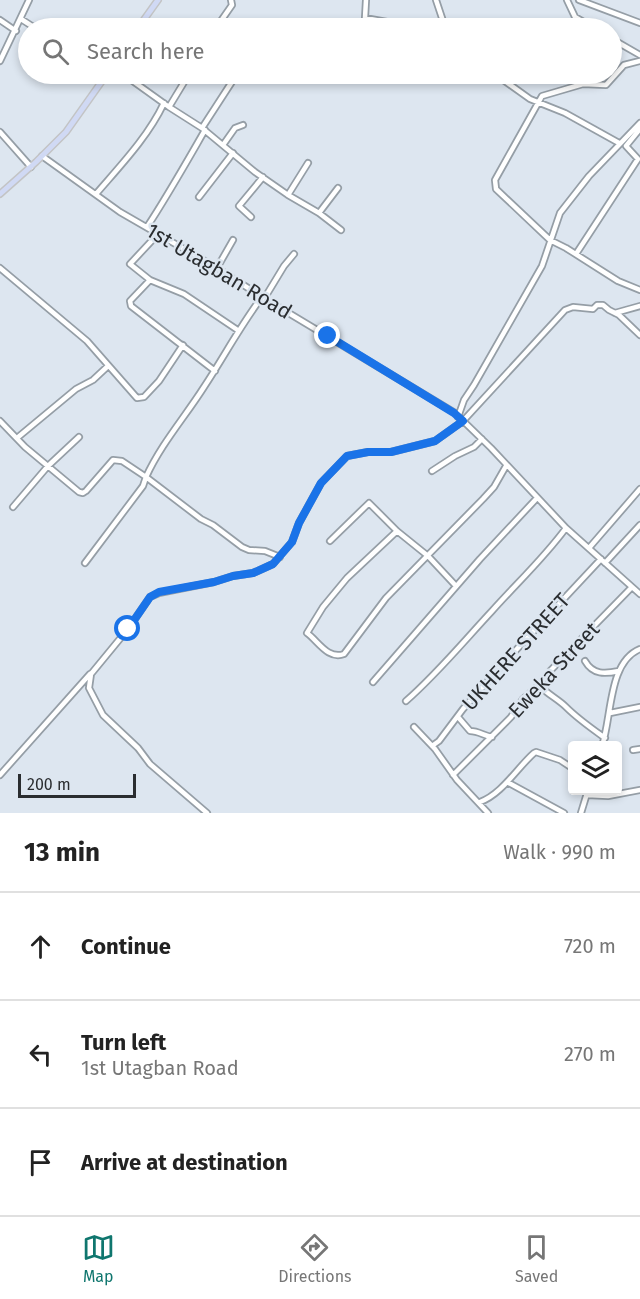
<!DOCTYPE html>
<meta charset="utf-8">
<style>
body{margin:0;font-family:"Fira Sans",sans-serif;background:#f6f6f6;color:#222}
.controls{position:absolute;right:18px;bottom:18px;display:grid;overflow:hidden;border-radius:6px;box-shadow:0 3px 9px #0003}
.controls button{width:54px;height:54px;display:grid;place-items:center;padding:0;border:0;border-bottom:2px solid #e0e0e0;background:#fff;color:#222;font:30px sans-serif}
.scale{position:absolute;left:18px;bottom:15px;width:118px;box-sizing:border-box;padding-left:6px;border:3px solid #2a2d30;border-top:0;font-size:16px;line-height:21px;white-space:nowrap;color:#2a2d30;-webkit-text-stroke:4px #dde6f0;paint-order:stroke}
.stop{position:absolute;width:18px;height:18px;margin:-14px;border:4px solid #1a73e8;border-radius:50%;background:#fff}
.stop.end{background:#1a73e8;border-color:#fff;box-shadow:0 2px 6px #0008}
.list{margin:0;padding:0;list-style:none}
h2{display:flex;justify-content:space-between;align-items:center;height:78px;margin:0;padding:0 24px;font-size:26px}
h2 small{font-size:20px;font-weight:400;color:#767676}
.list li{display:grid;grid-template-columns:39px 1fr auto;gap:18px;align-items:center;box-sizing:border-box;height:108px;padding:0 24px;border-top:2px solid #e0e0e0}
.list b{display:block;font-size:22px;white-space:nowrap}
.list p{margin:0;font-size:20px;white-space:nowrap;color:#767676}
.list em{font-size:20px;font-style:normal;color:#767676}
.icon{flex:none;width:33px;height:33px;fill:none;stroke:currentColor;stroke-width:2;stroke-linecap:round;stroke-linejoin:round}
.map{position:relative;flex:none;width:640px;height:813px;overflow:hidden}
.search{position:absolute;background:#fff;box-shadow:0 3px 9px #0003;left:18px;right:18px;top:18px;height:66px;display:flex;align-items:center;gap:15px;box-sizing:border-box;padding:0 21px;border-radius:33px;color:#767676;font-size:22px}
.sheet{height:402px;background:#fff}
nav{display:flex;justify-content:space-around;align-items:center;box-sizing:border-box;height:84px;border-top:2px solid #e0e0e0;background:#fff;font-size:16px;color:#767676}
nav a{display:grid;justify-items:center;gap:3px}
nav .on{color:#0f766e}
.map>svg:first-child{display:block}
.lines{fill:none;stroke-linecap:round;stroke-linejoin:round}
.minor-casing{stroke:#959ea6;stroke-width:8}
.major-casing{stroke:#c3c4c5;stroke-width:8}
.minor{stroke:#fff;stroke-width:4.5}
.major{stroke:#d0d9f4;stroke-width:5}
.route{stroke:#1a73e8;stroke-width:8}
.labels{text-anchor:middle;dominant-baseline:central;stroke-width:5;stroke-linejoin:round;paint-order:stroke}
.street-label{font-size:21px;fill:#2a2d30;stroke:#dde6f0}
</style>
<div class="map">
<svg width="640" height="813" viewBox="0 0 640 813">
<rect width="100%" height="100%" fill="#dde6f0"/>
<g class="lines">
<defs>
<path id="minor" d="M366,0l-1,18 55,10
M436,0l7,21 6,7
M567,0l8,17 19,11
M579,0l61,23
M21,19l14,9
M0,20l16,11
M216,28l16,-23 -1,-5
M612,39l28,16
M0,61l29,-61
M640,61l-16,4 -18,20 -23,-1 -41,12 -47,84 1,9 54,51 16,8 52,33 22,9
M123,74l46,33 33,21 53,44 33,23 31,18 22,17
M265,74l11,4
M495,74l35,25 35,14 54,30
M169,107l20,-33
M202,128l35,-54
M0,132l31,35
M223,145l12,-17 8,-3
M42,156l78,56 97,56 45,29 193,116 36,35 75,80 74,66
M96,194c24,-28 52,-57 68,-91
M288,195l20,-32
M199,197l34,-44
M319,213l19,-25
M251,217l-12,-11 24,-29
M147,227c21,-32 39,-64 58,-97
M158,234l-28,30 20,16 34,14 55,37
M576,254l62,-95 -12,-13 14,-17
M0,268l87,73 50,57 7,-1 15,-16 24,-36
M217,268l16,-28
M150,280l-20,21 1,5 84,65
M262,297c-22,29 -38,60 -58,90 -19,30 -43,57 -58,90l55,42 12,6 29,22 7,3 16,1 15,6
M264,299l20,-33 10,-12
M615,313l25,-7
M458,417l6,-17 10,-15 68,-119 18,-53 29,-37 51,-53
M0,421l25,26 54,45 4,1 3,-2 27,-31 9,1 24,16 -3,9 -58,77
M17,438l59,-49 17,-9 15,-14
M432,471l23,-15 19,-9 8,-8
M13,507l35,-41 31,-29
M397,531l-50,47 -24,29 -16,26c11,8 21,27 37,21l42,-56 97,-99 11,-12 12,-21
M330,541l39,-38 28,28 31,25 28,30
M589,548l51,-59
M605,563l35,-38
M585,661c8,14 20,13 34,10
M373,682l107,-123 57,-61
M539,685c8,9 19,14 27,22 12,12 25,21 39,31
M406,701c31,-27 58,-60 86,-90 25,-28 52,-53 74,-83
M610,713l30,-6
M458,717l12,14c9,0 14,5 22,6
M414,727l21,22 22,31 31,33
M432,746l7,-5 24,-32 40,-45 98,-105
M602,746c10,-29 6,-84 38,-97
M633,750l7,-1
M0,775l90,-101
M453,775l58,-58 12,-18 16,-14 12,-15 81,-83
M507,782l57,31
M587,795l21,1 32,-6
M480,802c22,-8 37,-34 54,-49l2,-1 24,8 12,8
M207,813l-57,-49 -12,-16 -35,-33 -14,-27 2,-14 37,-45 22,-32 9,-4 55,-11 19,-6 20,-3 20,-9 19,-22 7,-19 22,-40 26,-27 21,-4h23l44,-11 28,-20 102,-111 8,-3 20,2 4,-4h6l6,5 10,5 21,20
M581,813l7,-23"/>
<path id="major" d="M138,28l20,-28
M0,194l36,-32 30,-30 41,-58"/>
</defs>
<use href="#minor" class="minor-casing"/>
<use href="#major" class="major-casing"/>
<use href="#minor" class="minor"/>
<use href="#major" class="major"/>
</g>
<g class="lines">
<path class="route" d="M128,629l22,-32 9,-5 55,-10 19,-6 20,-3 20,-9 19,-22 7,-19 22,-40 26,-27 21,-4h23l44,-11 28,-20 -9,-8 -126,-77"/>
</g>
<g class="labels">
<g class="street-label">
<text transform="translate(219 271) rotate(31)">1st Utagban Road</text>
<text transform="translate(516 652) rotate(-48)">UKHERE STREET</text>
<text transform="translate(554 670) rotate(-47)">Eweka Street</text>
</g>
</g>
</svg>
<div class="controls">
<button><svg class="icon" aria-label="layers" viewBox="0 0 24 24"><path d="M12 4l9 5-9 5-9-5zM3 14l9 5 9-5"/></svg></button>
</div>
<div class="scale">200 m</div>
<div class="stop" style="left:128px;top:629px"></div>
<div class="stop end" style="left:328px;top:336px"></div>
<div class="search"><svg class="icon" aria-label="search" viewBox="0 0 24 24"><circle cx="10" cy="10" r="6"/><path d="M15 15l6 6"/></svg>Search here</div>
</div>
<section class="sheet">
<h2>13 min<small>Walk · 990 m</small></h2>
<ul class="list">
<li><svg class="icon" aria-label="ahead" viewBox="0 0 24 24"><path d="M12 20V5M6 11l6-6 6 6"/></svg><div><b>Continue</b></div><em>720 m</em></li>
<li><svg class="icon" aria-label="left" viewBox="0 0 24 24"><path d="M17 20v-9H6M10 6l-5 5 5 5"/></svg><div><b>Turn left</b><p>1st Utagban Road</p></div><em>270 m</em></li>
<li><svg class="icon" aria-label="arrive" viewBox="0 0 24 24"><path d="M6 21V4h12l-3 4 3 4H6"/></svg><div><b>Arrive at destination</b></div></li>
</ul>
</section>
<nav>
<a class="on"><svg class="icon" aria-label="map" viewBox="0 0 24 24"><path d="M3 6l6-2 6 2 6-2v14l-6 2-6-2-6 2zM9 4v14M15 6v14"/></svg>Map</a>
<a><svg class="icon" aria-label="directions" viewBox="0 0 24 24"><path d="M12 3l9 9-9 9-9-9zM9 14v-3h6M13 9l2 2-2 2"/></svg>Directions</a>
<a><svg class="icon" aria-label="saved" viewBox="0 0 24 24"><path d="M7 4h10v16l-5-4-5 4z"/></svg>Saved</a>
</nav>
